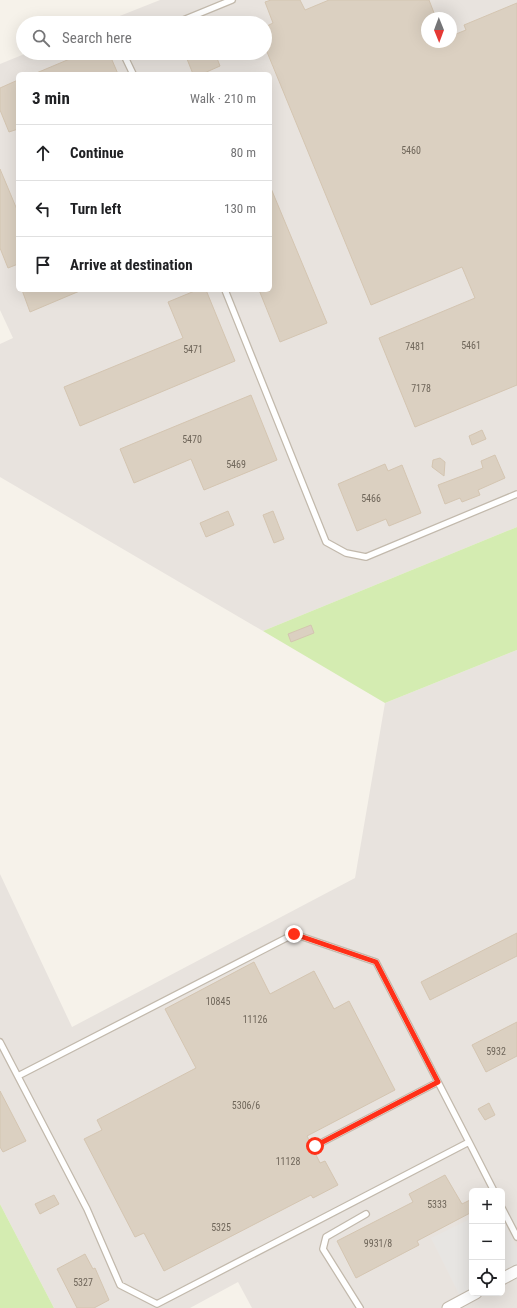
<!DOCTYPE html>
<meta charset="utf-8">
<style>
body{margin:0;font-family:"Roboto Condensed",sans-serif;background:#f2f2f2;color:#202124}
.controls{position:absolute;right:12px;bottom:12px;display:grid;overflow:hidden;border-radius:6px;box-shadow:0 4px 16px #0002}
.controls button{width:36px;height:36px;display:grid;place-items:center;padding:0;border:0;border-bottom:1px solid #e0e0e0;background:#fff;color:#202124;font:20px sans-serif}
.compass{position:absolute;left:421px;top:12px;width:36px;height:36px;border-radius:50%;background:#fff;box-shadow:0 4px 16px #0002;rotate:179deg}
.stop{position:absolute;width:12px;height:12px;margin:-9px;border:3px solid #ff3018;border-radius:50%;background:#fff}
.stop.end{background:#ff3018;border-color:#fff;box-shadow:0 1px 4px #0008}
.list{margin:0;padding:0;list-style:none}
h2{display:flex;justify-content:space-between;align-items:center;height:52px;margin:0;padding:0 16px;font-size:17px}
h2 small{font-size:13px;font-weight:400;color:#757577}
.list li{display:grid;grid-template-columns:26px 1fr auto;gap:12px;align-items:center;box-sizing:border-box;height:56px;padding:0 16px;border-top:1px solid #e0e0e0}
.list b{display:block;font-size:15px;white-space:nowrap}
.list em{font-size:13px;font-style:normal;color:#757577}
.icon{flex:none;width:22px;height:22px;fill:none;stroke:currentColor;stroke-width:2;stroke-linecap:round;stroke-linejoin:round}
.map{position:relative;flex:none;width:517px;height:1308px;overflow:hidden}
.search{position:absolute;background:#fff;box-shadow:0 4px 16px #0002;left:16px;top:16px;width:256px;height:44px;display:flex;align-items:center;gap:10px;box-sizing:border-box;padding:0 14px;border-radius:22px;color:#757577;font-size:15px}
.panel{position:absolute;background:#fff;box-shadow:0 4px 16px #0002;left:16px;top:72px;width:256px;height:220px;border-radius:6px}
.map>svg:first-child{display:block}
.industrial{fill:#e8e3de;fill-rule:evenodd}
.green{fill:#d4ecb1}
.parking{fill:#e7e5e2}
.building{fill:#dbd0c1;stroke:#d4c5b1}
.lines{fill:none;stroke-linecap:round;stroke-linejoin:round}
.lane-casing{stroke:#c2b9ac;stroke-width:8}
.street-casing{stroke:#c2b9ac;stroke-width:13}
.lane{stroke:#fff;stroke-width:5.5}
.street{stroke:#fff;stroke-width:11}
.route{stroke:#ff3018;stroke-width:5}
.labels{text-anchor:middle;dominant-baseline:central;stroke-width:3;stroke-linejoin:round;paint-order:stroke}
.number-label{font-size:10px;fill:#6f665a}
</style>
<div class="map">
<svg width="517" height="1308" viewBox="0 0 517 1308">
<rect width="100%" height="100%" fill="#f6f2ea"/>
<path class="industrial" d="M160,0h357v527l-254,104 -263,-154v-133l13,-6 -13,-28v-246l27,-11h238v-30h-163zM427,18h24v24h-24zM18,74h252v216h-252z
M517,650v658h-265l-14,-26 -48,26h-136l-54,-104v-330l72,153 283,-149 30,-175zM472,1191h30v102h-30z"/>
<path class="green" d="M517,527v123l-132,53 -122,-72z
M0,1204l54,104h-54z"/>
<path class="parking" d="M472,1218v71l-12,7 -29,-58z
M502,1218l15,30v19l-15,7z"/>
<path class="building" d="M271,0h29l5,10 24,-10h100l7,18h-9v24h24v-6l15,-6 -2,-5 53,-22v382l-102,42 -36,-89 96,-40 -13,-31 -91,38 -106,-258v-20l8,-4 -8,-21z
M84,53h25l9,21h-84z
M200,53h15l5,13 -18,8h-9l-6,-15z
M18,80v49l-9,3 -9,-22v-22z
M0,169l18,43v52l-10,4 -8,-20z
M270,186l57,137 -47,19 -21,-52h11z
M22,290h60l-52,22z
M197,290h9l29,71 -155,65 -16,-39 119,-49 -15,-36z
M251,395l26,65 -73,30 -13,-31 -57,24 -14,-34z
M482,430l4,9 -14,6 -3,-9z
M495,455l10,23 -27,12 2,5 -18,7 -2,-4 -15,6 -7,-19 45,-17 -2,-7z
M440,458l5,4 -1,14 -12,-9 1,-7z
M385,464l3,7 14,-6 19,48 -32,13 -3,-7 -29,12 -19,-47z
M228,511l6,14 -28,12 -6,-14z
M273,511l11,28 -10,4 -11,-28z
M311,625l3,8 -23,9 -3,-8z
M517,933v23l-87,44 -9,-18z
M254,962l16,32 44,-23 20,38 15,-8 46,89 -88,46 13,27 5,-2 13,24 -25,13 -2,-3 -147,76 -20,-38 -9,4 -51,-98 18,-9 -5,-10 99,-52 -31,-59z
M517,1022v34l-31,16 -14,-27z
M0,1091l26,50 -23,11 -3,-5z
M489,1103l6,12 -10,5 -7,-11z
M445,1175l17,29 10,-5v13l-55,29 2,4 -63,33 -19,-37 76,-39 -4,-8z
M54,1195l5,9 -19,10 -5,-10z
M85,1254l8,15 2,-1 14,32 -15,8h-17l-20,-39z"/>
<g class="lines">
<defs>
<path id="lane" d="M176,23l56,-23
M123,53l10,21
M225,290l101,252 20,11 20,4 151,-63
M0,1042l87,167 33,76 37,19 312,-162 25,49
M18,1076l276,-142 82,28 93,180
M315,1146l123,-64
M502,1208l15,29
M360,1308l-37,-59 3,-12 40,-23"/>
<path id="street" d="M502,1279l15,-8
M448,1308l28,-15"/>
</defs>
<use href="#lane" class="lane-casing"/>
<use href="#street" class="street-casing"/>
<use href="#lane" class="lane"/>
<use href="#street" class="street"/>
</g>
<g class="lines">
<path class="route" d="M294,934l82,28 62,120 -123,64"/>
</g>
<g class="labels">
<g class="number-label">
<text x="411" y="150">5460</text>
<text x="471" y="345">5461</text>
<text x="415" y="346">7481</text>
<text x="193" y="349">5471</text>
<text x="421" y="388">7178</text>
<text x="192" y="439">5470</text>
<text x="236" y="464">5469</text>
<text x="371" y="498">5466</text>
<text x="218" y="1001">10845</text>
<text x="255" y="1019">11126</text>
<text x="496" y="1051">5932</text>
<text x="246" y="1105">5306/6</text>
<text x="288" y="1161">11128</text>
<text x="437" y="1204">5333</text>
<text x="221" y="1227">5325</text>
<text x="378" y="1243">9931/8</text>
<text x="83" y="1282">5327</text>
</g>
</g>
</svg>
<div class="controls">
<button>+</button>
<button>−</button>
<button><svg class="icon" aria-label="locate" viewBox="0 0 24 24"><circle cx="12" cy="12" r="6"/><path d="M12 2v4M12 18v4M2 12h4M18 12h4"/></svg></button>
</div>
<svg class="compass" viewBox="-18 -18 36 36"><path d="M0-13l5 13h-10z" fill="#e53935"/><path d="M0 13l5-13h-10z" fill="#757577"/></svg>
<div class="stop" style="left:315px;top:1146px"></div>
<div class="stop end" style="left:294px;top:934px"></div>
<div class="search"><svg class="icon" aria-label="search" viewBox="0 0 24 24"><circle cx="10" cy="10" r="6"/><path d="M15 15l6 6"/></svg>Search here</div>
<section class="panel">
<h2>3 min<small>Walk · 210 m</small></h2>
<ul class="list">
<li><svg class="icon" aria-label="ahead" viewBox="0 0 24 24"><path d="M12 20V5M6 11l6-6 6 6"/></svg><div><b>Continue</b></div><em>80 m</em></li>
<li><svg class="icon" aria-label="left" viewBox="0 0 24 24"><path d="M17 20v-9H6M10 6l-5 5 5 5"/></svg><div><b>Turn left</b></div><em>130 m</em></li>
<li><svg class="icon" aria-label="arrive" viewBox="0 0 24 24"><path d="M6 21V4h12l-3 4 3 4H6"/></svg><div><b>Arrive at destination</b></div></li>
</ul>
</section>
</div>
